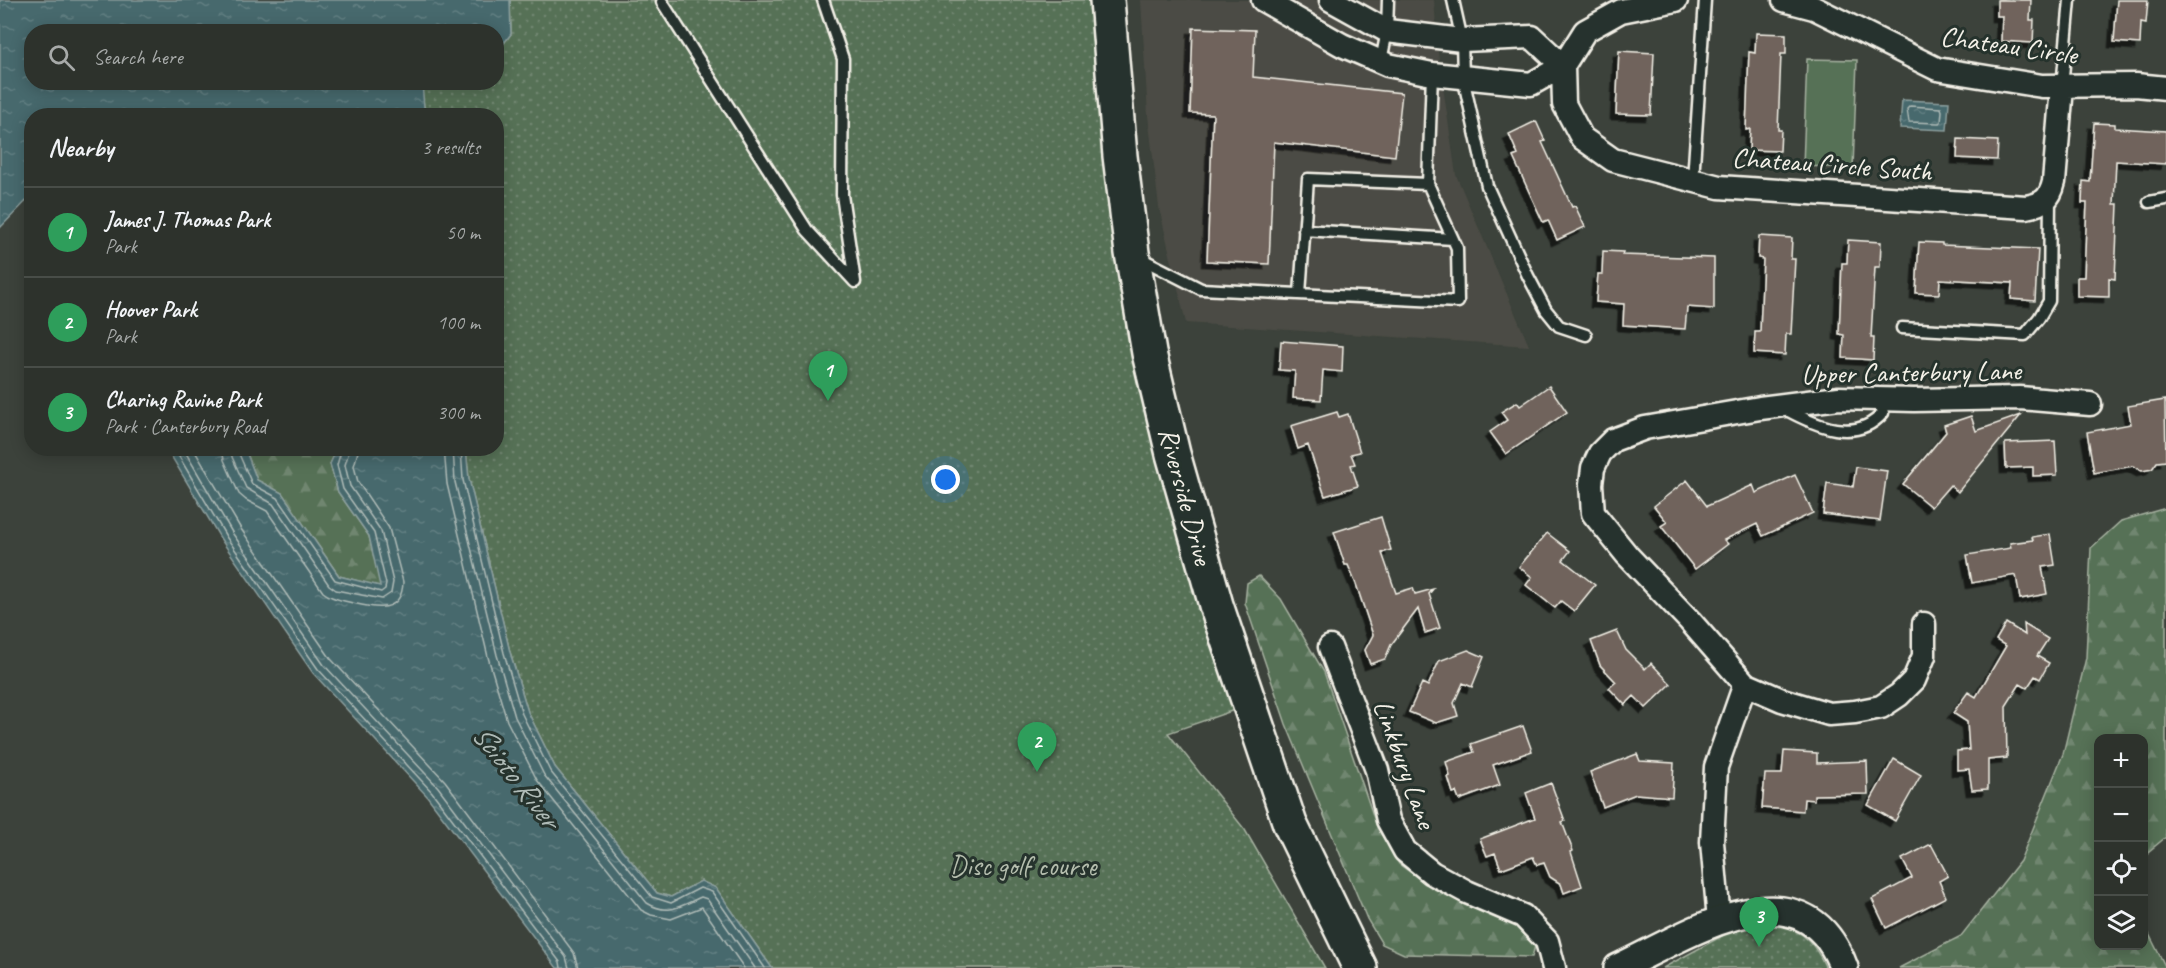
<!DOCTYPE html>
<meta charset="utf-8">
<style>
body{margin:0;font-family:Caveat,sans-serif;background:#393e38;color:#f1f3f6}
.controls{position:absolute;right:18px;bottom:18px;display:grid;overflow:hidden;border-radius:12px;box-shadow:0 3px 15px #0003}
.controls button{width:54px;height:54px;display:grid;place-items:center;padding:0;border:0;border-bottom:2px solid #484d48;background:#2d322c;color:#f1f3f6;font:30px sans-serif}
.you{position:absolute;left:946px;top:480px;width:21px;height:21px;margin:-15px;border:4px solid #fff;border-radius:50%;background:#1a73e8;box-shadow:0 0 0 9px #1a73e833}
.badge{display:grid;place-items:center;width:39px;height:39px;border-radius:50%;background:#ffd166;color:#fff;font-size:20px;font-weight:700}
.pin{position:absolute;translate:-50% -50px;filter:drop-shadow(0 2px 3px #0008)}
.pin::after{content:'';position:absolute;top:32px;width:21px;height:18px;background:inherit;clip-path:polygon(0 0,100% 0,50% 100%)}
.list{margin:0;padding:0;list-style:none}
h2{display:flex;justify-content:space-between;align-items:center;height:78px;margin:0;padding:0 24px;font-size:26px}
h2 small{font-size:20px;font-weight:400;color:#a7aaa9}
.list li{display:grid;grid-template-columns:39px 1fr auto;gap:18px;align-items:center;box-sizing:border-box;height:90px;padding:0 24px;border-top:2px solid #484d48}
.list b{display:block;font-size:22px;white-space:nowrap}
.list p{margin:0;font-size:20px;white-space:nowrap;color:#a7aaa9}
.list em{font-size:20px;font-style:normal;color:#a7aaa9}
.icon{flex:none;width:33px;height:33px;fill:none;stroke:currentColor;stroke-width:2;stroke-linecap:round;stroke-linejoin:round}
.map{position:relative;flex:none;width:2166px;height:968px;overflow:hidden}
.search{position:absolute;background:#2d322c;box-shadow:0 3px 15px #0003;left:24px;top:24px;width:480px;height:66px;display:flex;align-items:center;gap:15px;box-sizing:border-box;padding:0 21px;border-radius:24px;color:#a7aaa9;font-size:22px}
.panel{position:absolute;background:#2d322c;box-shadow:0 3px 15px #0003;left:24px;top:108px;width:480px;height:348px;border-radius:24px}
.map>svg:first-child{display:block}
.built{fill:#4c4c45}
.forest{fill:url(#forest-firs);stroke:#a6b1a0;stroke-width:1.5}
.park{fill:url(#park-dots);stroke:#a6b1a0;stroke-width:1.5}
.pitch{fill:#577157;stroke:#a6b1a0;stroke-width:1.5}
.water{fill:url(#water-ripples);stroke:#8c9f9e;stroke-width:1.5}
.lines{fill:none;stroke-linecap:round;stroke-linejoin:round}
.shore{stroke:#afbbb7;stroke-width:1.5}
.building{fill:#70645b;stroke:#f4f1e8;stroke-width:1.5;filter:url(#shadow)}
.service-casing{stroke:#f4f1e8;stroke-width:15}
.minor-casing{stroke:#f4f1e8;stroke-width:27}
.tertiary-casing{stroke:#f4f1e8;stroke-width:32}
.primary-casing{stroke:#f4f1e8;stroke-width:38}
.service{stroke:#26332d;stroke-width:10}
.minor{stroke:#26332d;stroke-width:22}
.tertiary{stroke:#26332d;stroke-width:27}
.primary{stroke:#26332d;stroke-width:33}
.labels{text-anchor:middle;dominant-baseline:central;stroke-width:6;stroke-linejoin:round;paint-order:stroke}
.street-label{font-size:28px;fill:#f4f1e8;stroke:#26332d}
.park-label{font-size:28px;fill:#b5beae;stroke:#26332d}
.water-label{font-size:30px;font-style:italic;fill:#afbbb7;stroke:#26332d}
</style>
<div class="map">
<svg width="2166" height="968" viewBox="0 0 2166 968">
<defs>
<pattern id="forest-firs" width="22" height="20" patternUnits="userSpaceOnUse" patternTransform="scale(1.5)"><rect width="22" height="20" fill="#577157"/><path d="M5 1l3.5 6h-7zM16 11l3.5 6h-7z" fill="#70866f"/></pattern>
<pattern id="park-dots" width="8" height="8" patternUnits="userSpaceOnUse" patternTransform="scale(1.5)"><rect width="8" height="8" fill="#577157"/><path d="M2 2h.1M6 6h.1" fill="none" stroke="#70866f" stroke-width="1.8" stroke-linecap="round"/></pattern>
<pattern id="water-ripples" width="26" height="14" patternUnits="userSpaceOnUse" patternTransform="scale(1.5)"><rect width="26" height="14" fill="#47696d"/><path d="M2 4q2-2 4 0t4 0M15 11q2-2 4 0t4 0" fill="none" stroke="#627f82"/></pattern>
<filter id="shadow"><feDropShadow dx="-5.5" dy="5.5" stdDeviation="0" flood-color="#0009"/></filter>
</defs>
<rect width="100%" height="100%" fill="#3c423b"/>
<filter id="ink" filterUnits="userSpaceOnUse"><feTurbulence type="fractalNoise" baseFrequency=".0167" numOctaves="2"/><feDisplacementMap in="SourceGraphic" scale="12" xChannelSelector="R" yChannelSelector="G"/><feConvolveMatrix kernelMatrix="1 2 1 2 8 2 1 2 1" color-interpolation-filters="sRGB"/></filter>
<g filter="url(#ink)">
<path class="built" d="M1141,0h293l4,53 18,122 73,171 -343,-23 -27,-116 -11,-92z"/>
<path class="forest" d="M245,448l92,1 -7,15 8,28 31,44 12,51 -42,-11 -57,-83 -25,-13z
M2166,508v329l-18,15 -4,25v-139h-46v208h46v-22l22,44h-267l62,-32 59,-75 43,-107 23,-96 5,-110 30,-27z
M1259,576l22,23 43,73 53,155 22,37 33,24 78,32 18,13 7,13 -3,11 -128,-3 -22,-10 -15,-25 -81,-195 -41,-121 2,-20z"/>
<path class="park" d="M510,0h594l28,253 117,452 -81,28 77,97 80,138h-553l-56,-80 -15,-7 -30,16 -14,-4 -102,-126 -27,-55 -18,-60 -41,-173 -3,-30 30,-1v-332l-67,-1 -5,-8 -3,-23 75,-2 1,-30 14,-18z
M1763,925c35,0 49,12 63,43h-163l70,-38z"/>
<path class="pitch" d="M1807,59l50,1 -4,108 -50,-2z"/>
<path class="water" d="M0,0h510l1,34 -14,18 -1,-20h-464v50l390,1 2,24 5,8 -397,1 -1,80 -31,32z
M1902,100l47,2 -2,28 -47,-2z
M167,449h78l12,31 25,13 57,83 41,10 -11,-50 -31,-44 -8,-28 7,-15h129l3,30 41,173 18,60 27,55 102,126 14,4 30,-16 15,7 56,80h-215l-130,-172 -114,-123 -91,-132z"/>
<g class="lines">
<path class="shore" d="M1910,106l31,2 1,3 -1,11 -2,1 -30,-1 -2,-13z
M174,448l53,90 91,131 114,123 128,170 1,6
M183,448l50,86 91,131 114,122 128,170 3,11
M193,448l48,81 90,130 114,122 129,172 4,15
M222,448l2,12 15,34 7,6 21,11 56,81c8,7 19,8 30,11 21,5 49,12 50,-21l-14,-54 -31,-46 -4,-16 5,-18
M231,448l1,9 14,31 27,16 56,81 7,5 46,9 9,-6 2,-11 -12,-51 -31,-45 -5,-21 5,-17
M239,448v6l13,30 26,14 57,82 46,12 4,-3 1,-5 -12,-51 -31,-44 -6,-24 5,-17
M444,448l3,36 41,173 19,64 30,59 104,130 10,5 20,4 31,-12 42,61
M453,448l2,34 42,173 18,62 29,58 103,128c21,13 34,3 54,-6l6,2 48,69
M461,448l2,32 41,173 18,61 28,57 102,126 19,6 29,-15 12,4 53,76"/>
</g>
<path class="building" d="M1997,0h34l-1,20h4l-1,23 -32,-2 1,-25h-5z
M2117,0h31l-2,23 -5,-1 -1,22 -26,-2z
M1193,28l62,2 -2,47 149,16 -7,63 -121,-14 -5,122 -62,-3 6,-147 -23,-1z
M1756,33l30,1v20h-5l-3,76h3l-1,21 -31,-1 1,-21 -4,1 3,-78 6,1z
M1619,51l35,2 -3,62 -35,-1z
M1536,121l9,20 -3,1 30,65 3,-1 10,21 -28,13 -9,-20 -5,2 -30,-65 5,-2 -9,-21z
M2094,123l21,1v4l51,3v33l-50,-3 -2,43h4l-3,75 -6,-1v19l-32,-1v-19h7l3,-74h-5l1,-22 7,1z
M1958,139l40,2 -1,19 -40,-2z
M1759,236l33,2 -1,21h4l-4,75h-5l-1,21 -31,-2 1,-21h5l3,-73 -5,-1z
M1848,240l33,2 -1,25h-5l-4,71h3l-1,22 -30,-2 1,-23 -5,-1 3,-71h5z
M1919,242l23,1v2l96,4 -3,52 -24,-2 1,-16 -72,-4 -1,15 -23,-1z
M1603,251l20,1 -1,3 92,3v51l-27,-2 -2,22 -62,-4 1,-21 -28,-2 2,-28h4z
M1281,341l62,5 -1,26 -19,-2 -2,30 -28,-2 2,-27 -16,-1z
M1549,386l18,26 -61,42 -16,-22 17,-12 -6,-8 16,-10 3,4z
M2165,400l1,61 -9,1 -5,7 -10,2 -9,-5 -39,7 -7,-41 44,-8 -3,-18z
M1337,412l2,5 9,-3 12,38 -9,2 4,10 -4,1 7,21 -33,10 -17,-51 -10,4 -7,-23z
M2021,415l-63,77 -8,-7 -19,22 -28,-23 43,-52 -2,-7 27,-9 5,15z
M2055,441l2,34 -24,1v-9l-27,1 -1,-25z
M1856,467l31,4 -7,50 -57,-7 4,-31 26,4z
M1795,475l18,38 -50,23 -6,-12 -33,16 4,4 -33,25 -34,-43 6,-4 -13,-16 33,-26 20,26 46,-21 3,8z
M1381,517l10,33 -9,3 14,40 17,-5 2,6 18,-5 -4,5 11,34 -15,5 -7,-24 -27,36 -6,14 -15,5 -5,-14 8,-15 -17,-51 -8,-19h-3l-11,-33z
M1547,533l23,18 -7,9 32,25 -21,26 -13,-10 -6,7 -29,-23 6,-8 -13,-10z
M2050,534l5,31 -13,2 5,27 -27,5 -4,-24 -44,8 -5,-28 44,-7 -1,-5 23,-3 -1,-3z
M2006,623l19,12 -1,-11 24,15 -11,17 12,7 -9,16 -5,-3 -8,12 -7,-4 -14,22 1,52 -19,2v29l-16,1 -3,-21 -12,1v-19l12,-1 -2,-28 -14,-9 15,-21 8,5 30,-51 -10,-6z
M1617,631l9,19 19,19 6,-6 20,21 -25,24 -12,-12 -9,9 -16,-17 7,-6 -16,-17 -9,-24z
M1468,650l16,7 -12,30 -9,-4 -9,20 4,13 -22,7 -27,-11 13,-29 6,3 11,-25z
M1523,726l9,25 -39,14 7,20 -41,15 -3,-8 -3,1 -5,-16 2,-1 -4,-14 28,-10 -3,-8z
M1784,751l33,2v10l50,-2 1,33 -54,1v5l-10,-1 -1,12 -41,-3 3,-34h17z
M1637,754l3,7 34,2 -2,34 -36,-3 -33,13 -13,-35z
M1894,759l27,16 -26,46 -27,-16z
M1551,783l14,38 -3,1 11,29 -2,1 11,34 -18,7 -3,-9 -11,-7 -6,-14 -7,2 -4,-8 -32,12 -6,-16 -8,3 -7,-17 55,-21 -9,-25z
M1931,844l17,32 -9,5 7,16 -60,31 -14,-29 40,-21 -10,-19z"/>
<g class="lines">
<defs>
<path id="service" d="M1453,0l9,40 1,37 24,109 41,90 18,34 13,16 27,9
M662,2l145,228 48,52 -13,-87 1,-136 -20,-59
M1381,61l6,-30 1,-31
M2062,87l8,-87
M1693,180l12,-180
M2149,202l17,-3
M1304,230l149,9
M1140,258l61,31 257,13 -1,-54 -29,-64 4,-110
M1300,294l8,-115 120,5
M1902,328l123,7 14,-17 10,-17 1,-104
M1785,409c31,17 71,35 98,4l-4,-14"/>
<path id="minor" d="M1263,0l79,45 46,20 44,9 99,10 32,-18 22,-35 36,-20 55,-11
M1331,0l56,31 75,9 70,-3 31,29
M1784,0l30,8 123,61 105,17 94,-1 30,3
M1563,66l1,38 18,34 31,22 106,27 307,20c17,-3 24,-8 28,-25l8,-95
M1924,624v32l-10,24 -15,15 -18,12 -26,5 -26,2 -47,-14 -37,-16 -55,-63 -63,-66 -34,-42 -2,-29 2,-16 7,-15 13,-13 32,-12 115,-20 79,-10 75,2 106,-2 70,6
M1330,647l47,123 11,50 17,31 27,22 35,19 56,24 24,25 7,27
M1719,920l-7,-78 4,-75 29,-83"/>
<path id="tertiary" d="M1618,968c69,-32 185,-112 226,0"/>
<path id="primary" d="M1107,0l13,156 12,97 17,100 24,101 43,151 74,219 70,144"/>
</defs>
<use href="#service" class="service-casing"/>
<use href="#minor" class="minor-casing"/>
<use href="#tertiary" class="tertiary-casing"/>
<use href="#primary" class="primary-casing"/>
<use href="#service" class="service"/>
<use href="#minor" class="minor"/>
<use href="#tertiary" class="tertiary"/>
<use href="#primary" class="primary"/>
</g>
</g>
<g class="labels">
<g class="street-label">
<text transform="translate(2009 45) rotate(8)">Chateau Circle</text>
<text transform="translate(1832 164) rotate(4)">Chateau Circle South</text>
<text transform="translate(1911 372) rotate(-1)">Upper Canterbury Lane</text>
<text transform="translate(1186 496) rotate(75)">Riverside Drive</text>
<text transform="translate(1405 764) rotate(70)">Linkbury Lane</text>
</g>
<g class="park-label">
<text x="1023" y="865">Disc golf course</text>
</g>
<g class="water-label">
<text transform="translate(516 776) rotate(52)">Scioto River</text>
</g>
</g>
</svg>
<div class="controls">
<button>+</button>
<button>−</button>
<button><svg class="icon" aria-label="locate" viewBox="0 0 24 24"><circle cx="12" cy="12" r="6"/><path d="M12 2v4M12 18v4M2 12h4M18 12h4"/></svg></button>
<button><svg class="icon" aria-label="layers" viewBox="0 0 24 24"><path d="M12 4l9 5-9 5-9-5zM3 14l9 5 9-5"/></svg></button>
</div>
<div class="you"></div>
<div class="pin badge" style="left:828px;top:401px;background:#2e9e5b">1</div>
<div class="pin badge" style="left:1037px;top:772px;background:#2e9e5b">2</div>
<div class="pin badge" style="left:1759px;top:947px;background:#2e9e5b">3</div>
<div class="search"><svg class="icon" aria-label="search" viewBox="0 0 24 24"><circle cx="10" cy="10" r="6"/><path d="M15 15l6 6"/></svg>Search here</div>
<section class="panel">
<h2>Nearby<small>3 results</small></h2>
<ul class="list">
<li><span class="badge" style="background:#2e9e5b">1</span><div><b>James J. Thomas Park</b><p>Park</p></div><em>50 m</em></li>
<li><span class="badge" style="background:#2e9e5b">2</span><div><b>Hoover Park</b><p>Park</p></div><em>100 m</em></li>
<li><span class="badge" style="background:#2e9e5b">3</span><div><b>Charing Ravine Park</b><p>Park · Canterbury Road</p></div><em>300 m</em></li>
</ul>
</section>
</div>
